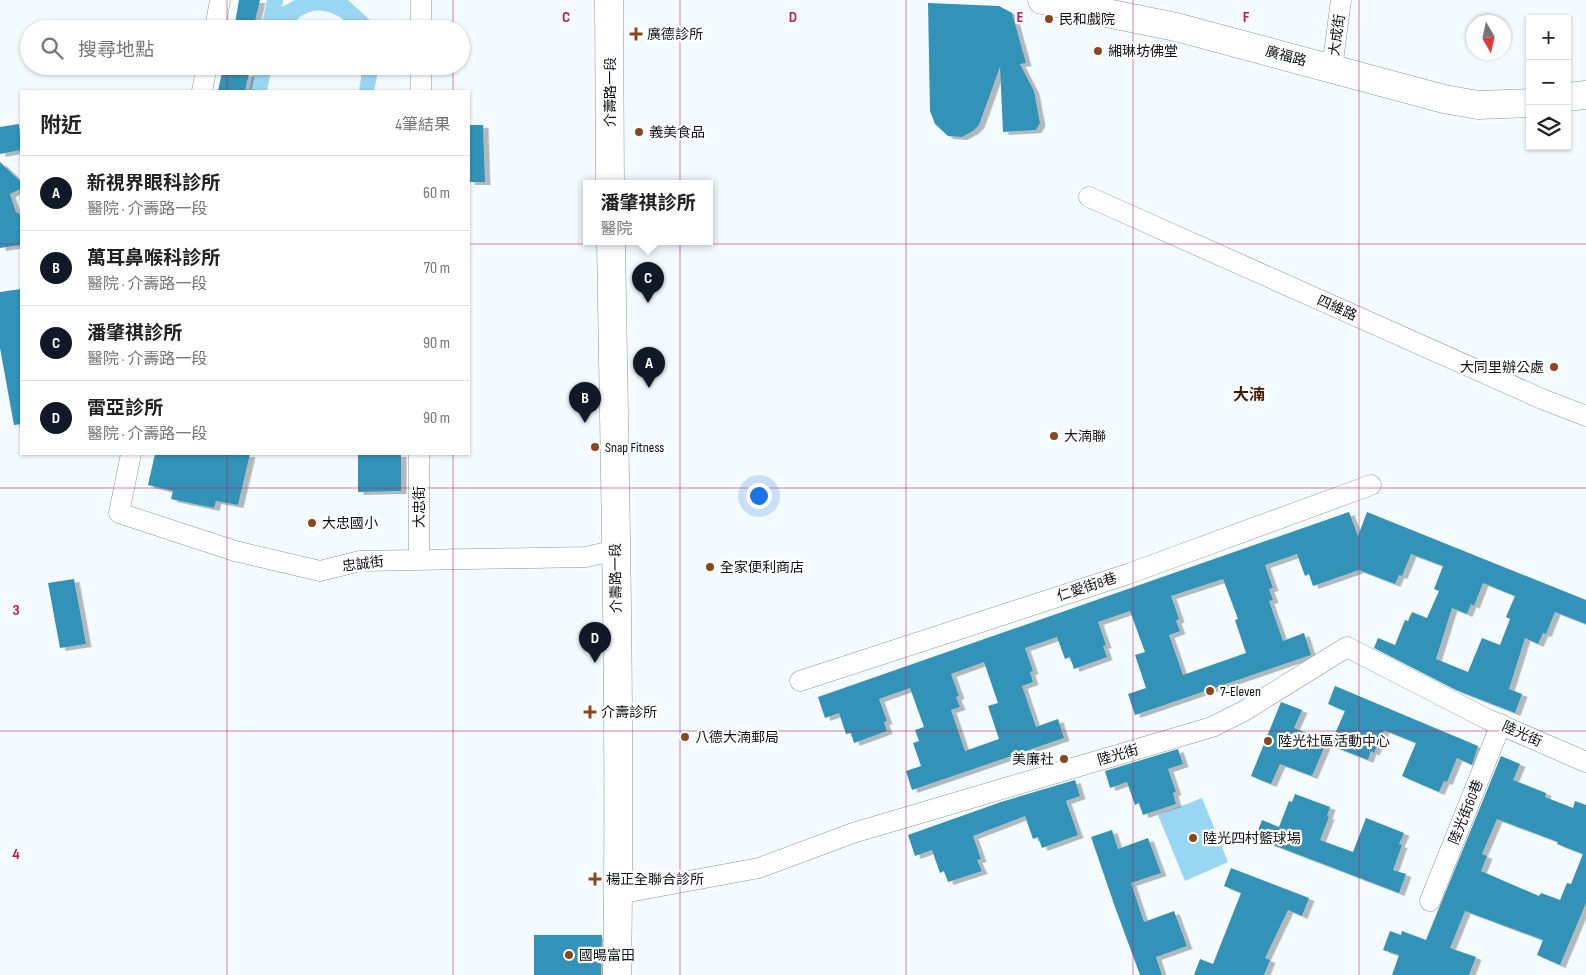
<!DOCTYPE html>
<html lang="zh-TW">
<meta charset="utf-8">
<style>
body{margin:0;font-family:"Sofia Sans Condensed","Noto Sans TC",sans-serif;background:#f2f2f2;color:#222}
.controls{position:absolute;right:15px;top:15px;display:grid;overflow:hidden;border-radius:0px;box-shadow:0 1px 4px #0004}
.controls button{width:45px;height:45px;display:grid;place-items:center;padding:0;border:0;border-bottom:1px solid #e0e0e0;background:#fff;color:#222;font:25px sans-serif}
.compass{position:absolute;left:1466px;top:15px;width:45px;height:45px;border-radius:50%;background:#fff;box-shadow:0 1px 4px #0004;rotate:171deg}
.you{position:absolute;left:758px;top:495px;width:18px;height:18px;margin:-12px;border:4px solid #fff;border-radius:50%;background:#1a73e8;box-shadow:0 0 0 8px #1a73e833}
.badge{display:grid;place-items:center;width:32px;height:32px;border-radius:50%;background:#111827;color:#fff;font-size:16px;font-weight:700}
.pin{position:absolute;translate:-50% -41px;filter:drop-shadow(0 1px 2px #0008)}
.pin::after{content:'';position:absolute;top:26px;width:18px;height:15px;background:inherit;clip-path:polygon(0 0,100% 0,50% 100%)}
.popup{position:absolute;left:583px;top:180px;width:130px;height:65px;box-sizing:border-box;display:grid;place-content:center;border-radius:0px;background:#fff;filter:drop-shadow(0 1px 4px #0005);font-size:16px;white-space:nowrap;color:#767676}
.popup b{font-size:19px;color:#222}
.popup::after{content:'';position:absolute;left:50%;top:100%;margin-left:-10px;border:10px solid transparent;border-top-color:#fff}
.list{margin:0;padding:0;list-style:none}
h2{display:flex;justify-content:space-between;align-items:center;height:65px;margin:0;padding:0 20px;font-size:21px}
h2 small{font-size:16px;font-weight:400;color:#767676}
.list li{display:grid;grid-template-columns:32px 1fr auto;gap:15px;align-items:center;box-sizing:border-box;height:75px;padding:0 20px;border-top:1px solid #e0e0e0}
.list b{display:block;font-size:19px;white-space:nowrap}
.list p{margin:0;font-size:16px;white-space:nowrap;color:#767676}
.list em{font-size:16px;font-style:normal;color:#767676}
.icon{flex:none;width:28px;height:28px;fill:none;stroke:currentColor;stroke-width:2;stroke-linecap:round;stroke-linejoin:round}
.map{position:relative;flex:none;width:1586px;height:975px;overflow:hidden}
.search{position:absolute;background:#fff;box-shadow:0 1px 4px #0004;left:20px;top:20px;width:450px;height:55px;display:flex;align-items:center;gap:12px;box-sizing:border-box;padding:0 18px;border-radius:28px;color:#767676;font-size:19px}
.panel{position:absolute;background:#fff;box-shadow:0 1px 4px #0004;left:20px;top:90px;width:450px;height:365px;border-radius:0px}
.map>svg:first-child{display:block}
.green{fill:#99d6f3}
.building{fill:#3292b7;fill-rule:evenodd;filter:url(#shadow)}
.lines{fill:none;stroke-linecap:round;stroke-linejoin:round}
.street-casing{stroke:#8b969b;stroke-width:21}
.secondary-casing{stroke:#8b969b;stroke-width:29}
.primary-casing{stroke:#8b969b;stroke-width:29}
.street{stroke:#fff;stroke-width:20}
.secondary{stroke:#fff;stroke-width:28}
.primary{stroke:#fff;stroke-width:28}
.grid{fill:none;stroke:#c2185b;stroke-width:1;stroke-opacity:0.55}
.poi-dot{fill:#8b461c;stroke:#fff;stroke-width:2}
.labels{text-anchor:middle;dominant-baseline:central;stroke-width:4.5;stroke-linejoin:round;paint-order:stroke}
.poi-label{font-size:14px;fill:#0e1214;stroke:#fff;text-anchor:start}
.street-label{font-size:14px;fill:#0e1214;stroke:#fff}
.quarter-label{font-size:16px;font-weight:bold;fill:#481b00;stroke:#fff}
.grid-label{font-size:16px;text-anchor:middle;font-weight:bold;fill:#c2185b;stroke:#fff;stroke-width:4.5;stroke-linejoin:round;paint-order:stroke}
</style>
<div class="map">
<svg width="1586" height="975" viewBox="0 0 1586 975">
<defs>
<filter id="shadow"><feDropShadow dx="5.5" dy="3" stdDeviation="0" flood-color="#0004"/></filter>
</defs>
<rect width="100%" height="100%" fill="#f4fbfe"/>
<path class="green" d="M267,0h16l-1,7 13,-7h53l24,22 3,7h-20c-16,-15 -35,-26 -55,-12 -5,4 -11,11 -16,12 -7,1 -16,0 -23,0z
M254,66h18l-5,25h-18z
M363,66h16l-5,25h-15z
M1202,798l26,64 -43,19 -27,-66z"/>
<path class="building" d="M239,0h21l-7,29h-19z
M928,3l71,3 13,7 14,50 -6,1 14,27 6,32 -4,7 -33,2 -3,-65 -21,58 -6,6 -11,6 -14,-1 -13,-12 -5,-13z
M227,66h18l-2,7 6,1 -4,17h-27l5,-23 4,1z
M19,124l2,26 -21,4v-27z
M469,125h14l2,57h-16z
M0,162l20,19v8l-10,5 6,18 5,3v30l-21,3z
M21,289v135l-7,1 -14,-77v-56z
M155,454h95l-12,51 -22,-4 -2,7 -43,-9 2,-8 -25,-6z
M358,454h43v37l-43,1z
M1349,512l9,24 9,-24 219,88v24l-31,-12 -9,22 -3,-1 -5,11 -13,-6 -16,51 13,5 -7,19 -59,-23 -82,-42 4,-10 17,7 10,-25 3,1 4,-9 15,6 12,-27 -5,-2 9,-23 -32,-12 -9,22 -3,-1 -4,9 -36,-14 -46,16 -4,-12 -4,2 -8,-22 -32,11 8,23 -4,1 4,11 -4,1 14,40 21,-8 7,22 -176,60 -7,-21 18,-6 -11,-33 10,-3 -15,-41 -32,11 8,23 -3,1 4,11 -33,12 -4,-12 -5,2 -8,-22 -32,11 8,23 -3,1 3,10 -11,4 14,41 22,-8 6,19 -152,52 -6,-19 15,-5 -8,-23 6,-2 -4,-11 9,-3 -14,-39 -31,11 8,22 -3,1 3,9 -33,12 -3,-10 -5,1 -7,-21 -14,5 -7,-21zM1223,579l15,40 -3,1 11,33 -63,22 -14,-40 11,-4 -4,-10 3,-2 -8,-23zM1483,583l32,13 -9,21 4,2 -10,26 -18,-7 -14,34 -32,-13 16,-51 15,6 4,-10 3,2zM984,662l14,41 -10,3 11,33 -34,12 -14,-41 9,-3 -4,-10 3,-1 -8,-22z
M74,579l12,65 -26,4 -12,-65z
M1335,686l143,60 -6,19 -15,-7 -10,24 -3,-1 -5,11 -37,-16 14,-33 -32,-13 -10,23 -3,-2 -3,9 -38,-15 15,-34 -17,-7z
M1281,702l21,8 -8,18 33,13 -15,35 -32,-12 -9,20 -20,-8z
M1178,749l5,15 -15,5 8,23 -3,1 3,11 -33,11 -4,-12 -4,2 -8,-23 -17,6 -5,-17z
M1501,756l19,8 -7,16 33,13 -1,4 28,11 2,-7 11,4v98l-26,62 -23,-10 6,-15 -78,-29 -15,37 26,9 -7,18h-77l7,-20 -16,-5 7,-19 11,4 1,-4 24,9zM1497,819l61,23 -1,2 26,10 -12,30 -4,-1 -7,17 -19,-7 -2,3 -58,-25 6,-15 -5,-2z
M1075,780l5,16 -14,5 12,34 -36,13 -4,-11 -5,2 -8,-23 -52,20 8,23 -4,1 5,11 -34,11 -4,-11 -4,2 -8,-23 -17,6 -7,-21 93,-33z
M1295,794l35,13 -3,9 2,1 -9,23 33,12 13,-34 38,15 -5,11 3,1 -9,25 13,4 -7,19 -144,-55 7,-18 17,7 10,-26 3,1z
M1112,830l6,19 30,-11 13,35 -30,10 13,39 30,-11 13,35 -31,11 6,18h-22l-25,-68 -24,-70z
M1231,868l78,30 -7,18 -14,-6 -23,48 5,2 -6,15h-70l6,-16 13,5 28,-71 -17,-7z
M534,935h68l-1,40h-67z"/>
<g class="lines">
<defs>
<path id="street" d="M215,29l5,-29
M421,29v-29
M1332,69l9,-69
M202,91l5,-25
M421,91v-25
M1089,197l453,202 44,17
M131,454l-12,59 116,38 85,20 40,-10 226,-4 30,-7
M419,560v-106
M800,681l328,-107 243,-89
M618,894l141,-26 94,-35 359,-106 32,-16 103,-64 140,72 99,43
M1430,901l71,-177"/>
<path id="secondary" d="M1042,0l134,27 268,72 34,6 52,-2
M1567,97l19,-2"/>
<path id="primary" d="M609,0l1,184
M611,242c4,244 10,489 6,733"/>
</defs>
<use href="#street" class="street-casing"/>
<use href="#secondary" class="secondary-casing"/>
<use href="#primary" class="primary-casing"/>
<use href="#street" class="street"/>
<use href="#secondary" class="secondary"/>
<use href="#primary" class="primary"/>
</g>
<path class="grid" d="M227,0v29M453,0v29M680,0v975M906,0v975M1133,0v975M1359,0v975M227,66v25M453,66v25M0,244h21M469,244h1117M227,454v521M453,454v521M0,488h1586M0,731h1586"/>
<g class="poi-dot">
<circle cx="1049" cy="19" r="5"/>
<path d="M633.5 26.5h5v5h5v5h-5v5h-5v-5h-5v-5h5z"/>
<circle cx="1098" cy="51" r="5"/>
<circle cx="639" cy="132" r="5"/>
<circle cx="1554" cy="367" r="5"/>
<circle cx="1054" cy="436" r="5"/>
<circle cx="595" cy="447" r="5"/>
<circle cx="312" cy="523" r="5"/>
<circle cx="710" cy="567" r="5"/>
<circle cx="1210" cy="691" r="5"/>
<path d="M587.5 704.5h5v5h5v5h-5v5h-5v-5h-5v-5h5z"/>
<circle cx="685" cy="737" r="5"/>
<circle cx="1268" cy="741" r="5"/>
<circle cx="1064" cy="759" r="5"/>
<circle cx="1193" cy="838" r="5"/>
<path d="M592.5 871.5h5v5h5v5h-5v5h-5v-5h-5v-5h5z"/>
<circle cx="569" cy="955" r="5"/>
</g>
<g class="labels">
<g class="poi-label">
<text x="1059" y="19">民和戲院</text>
<text x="647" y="34">廣德診所</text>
<text x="1108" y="51">緗琳坊佛堂</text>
<text x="649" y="132">義美食品</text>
<text x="1544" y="367" text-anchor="end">大同里辦公處</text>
<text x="1064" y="436">大湳聯</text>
<text x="605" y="447">Snap Fitness</text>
<text x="322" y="523">大忠國小</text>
<text x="720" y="567">全家便利商店</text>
<text x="1220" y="691">7-Eleven</text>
<text x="601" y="712">介壽診所</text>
<text x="695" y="737">八德大湳郵局</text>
<text x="1278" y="741">陸光社區活動中心</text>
<text x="1054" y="759" text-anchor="end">美廉社</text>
<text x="1203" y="838">陸光四村籃球場</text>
<text x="606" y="879">楊正全聯合診所</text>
<text x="579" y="955">國暘富田</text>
</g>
<g class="street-label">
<text transform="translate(1337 35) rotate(-82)">大成街</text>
<text transform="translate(1286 56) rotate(15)">廣福路</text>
<text transform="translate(610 92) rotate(-90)">介壽路一段</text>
<text transform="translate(1337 308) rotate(24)">四維路</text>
<text transform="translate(419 507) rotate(-90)">大忠街</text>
<text transform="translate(363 564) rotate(-7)">忠誠街</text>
<text transform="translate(616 578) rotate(-91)">介壽路一段</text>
<text transform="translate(1087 587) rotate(-18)">仁愛街8巷</text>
<text transform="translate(1522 734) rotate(24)">陸光街</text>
<text transform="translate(1118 755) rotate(-16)">陸光街</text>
<text transform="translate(1466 812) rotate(-68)">陸光街60巷</text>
</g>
<g class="quarter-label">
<text x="1249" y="395">大湳</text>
</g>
</g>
<g class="grid-label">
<text x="566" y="22">C</text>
<text x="793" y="22">D</text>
<text x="1020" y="22">E</text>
<text x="1246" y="22">F</text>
<text x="16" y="615">3</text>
<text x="16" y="859">4</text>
</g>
</svg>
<div class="controls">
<button>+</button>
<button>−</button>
<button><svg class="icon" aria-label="layers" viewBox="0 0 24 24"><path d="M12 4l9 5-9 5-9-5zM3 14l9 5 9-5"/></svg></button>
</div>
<svg class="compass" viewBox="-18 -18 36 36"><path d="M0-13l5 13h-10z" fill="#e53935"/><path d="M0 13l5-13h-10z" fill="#767676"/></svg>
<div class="you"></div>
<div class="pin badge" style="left:649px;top:388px">A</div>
<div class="pin badge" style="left:585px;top:423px">B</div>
<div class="pin badge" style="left:648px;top:303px">C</div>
<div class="popup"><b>潘肇祺診所</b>醫院</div>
<div class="pin badge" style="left:595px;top:663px">D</div>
<div class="search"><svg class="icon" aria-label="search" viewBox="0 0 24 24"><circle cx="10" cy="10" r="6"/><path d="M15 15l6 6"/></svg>搜尋地點</div>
<section class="panel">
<h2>附近<small>4筆結果</small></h2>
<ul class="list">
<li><span class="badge">A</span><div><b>新視界眼科診所</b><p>醫院 · 介壽路一段</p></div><em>60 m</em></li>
<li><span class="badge">B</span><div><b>萬耳鼻喉科診所</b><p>醫院 · 介壽路一段</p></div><em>70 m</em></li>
<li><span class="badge">C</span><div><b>潘肇祺診所</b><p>醫院 · 介壽路一段</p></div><em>90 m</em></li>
<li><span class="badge">D</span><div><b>雷亞診所</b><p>醫院 · 介壽路一段</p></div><em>90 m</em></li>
</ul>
</section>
</div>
